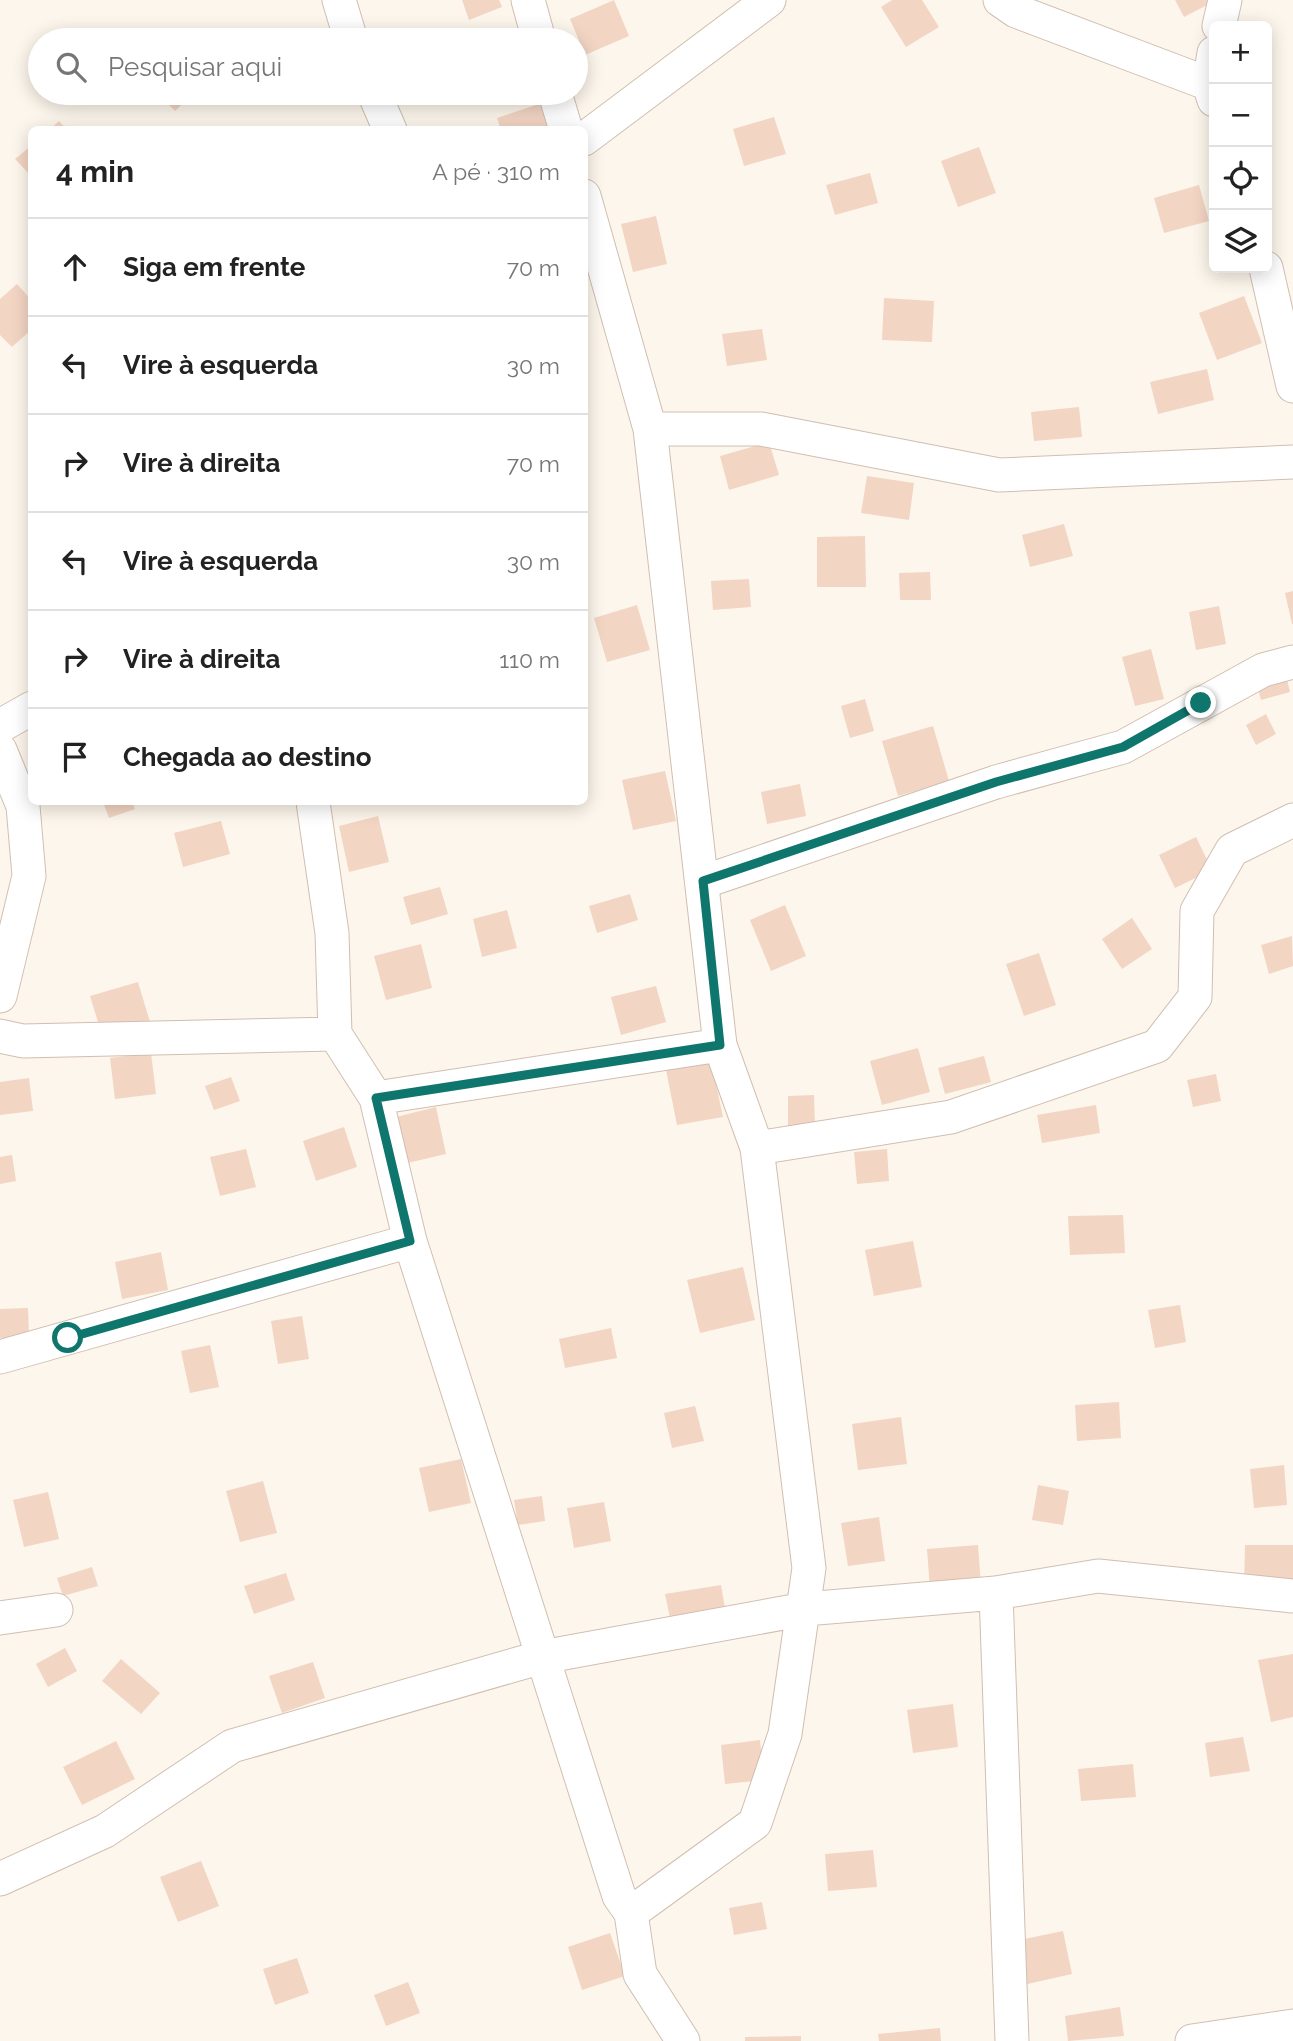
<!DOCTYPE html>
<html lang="pt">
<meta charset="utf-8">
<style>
body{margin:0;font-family:Raleway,sans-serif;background:#f2f2f2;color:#222}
.controls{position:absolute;right:21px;top:21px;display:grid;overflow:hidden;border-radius:10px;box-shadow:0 4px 18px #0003}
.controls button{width:63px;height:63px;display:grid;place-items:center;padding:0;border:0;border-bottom:2px solid #e0e0e0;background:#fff;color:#222;font:35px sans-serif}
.stop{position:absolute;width:21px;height:21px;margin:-16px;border:5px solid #0f766e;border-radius:50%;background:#fff}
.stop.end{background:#0f766e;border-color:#fff;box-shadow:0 2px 7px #0008}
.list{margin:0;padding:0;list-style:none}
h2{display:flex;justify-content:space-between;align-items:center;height:91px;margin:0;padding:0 28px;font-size:30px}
h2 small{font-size:23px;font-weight:400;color:#767676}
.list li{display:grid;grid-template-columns:46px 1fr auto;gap:21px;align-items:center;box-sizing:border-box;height:98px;padding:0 28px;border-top:2px solid #e0e0e0}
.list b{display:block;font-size:26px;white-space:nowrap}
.list em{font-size:23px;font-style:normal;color:#767676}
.icon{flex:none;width:38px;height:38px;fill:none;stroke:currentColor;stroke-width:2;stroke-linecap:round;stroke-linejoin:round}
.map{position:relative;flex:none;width:1293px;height:2041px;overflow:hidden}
.search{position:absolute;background:#fff;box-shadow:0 4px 18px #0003;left:28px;top:28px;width:560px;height:77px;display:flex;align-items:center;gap:18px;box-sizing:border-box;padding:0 24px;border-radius:38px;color:#767676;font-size:26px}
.panel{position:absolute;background:#fff;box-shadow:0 4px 18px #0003;left:28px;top:126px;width:560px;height:679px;border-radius:10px}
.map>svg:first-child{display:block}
.building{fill:#f3d5c3}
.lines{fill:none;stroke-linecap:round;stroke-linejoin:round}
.minor-casing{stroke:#d1beb0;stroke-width:35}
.minor{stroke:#fff;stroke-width:33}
.route{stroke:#0f766e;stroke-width:9}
</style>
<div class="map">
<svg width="1293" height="2041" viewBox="0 0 1293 2041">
<rect width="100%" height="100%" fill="#fdf6ec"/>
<path class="building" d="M462,0h37l3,7 -33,13z
M614,0l15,36 -44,19 -15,-36z
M892,0h30l17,27 -33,20 -25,-40z
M1175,0h42l-33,17z
M157,93h37l-19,18z
M332,93h26l-18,12z
M542,103l10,27h-51l-4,-12z
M774,117l12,37 -42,12 -11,-37z
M59,121l8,9h-18z
M32,145v32l-17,-18z
M979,147l17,46 -38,14 -17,-46z
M870,173l8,30 -43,12 -9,-30z
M1199,185l10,36 -45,12 -10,-35z
M656,216l11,48 -34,8 -12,-48z
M17,284l15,17v28l-20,18 -12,-12v-36z
M1244,296l18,47 -45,17 -18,-47z
M884,298l50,3 -2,41 -50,-2z
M762,329l5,31 -40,6 -5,-32z
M1207,369l7,31 -56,14 -8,-32z
M1079,407l3,30 -48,4 -3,-29z
M769,442l10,33 -50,15 -9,-34z
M867,476l47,7 -5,37 -48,-7z
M1064,524l9,32 -43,11 -8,-32z
M865,536l1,51h-49v-50z
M930,572l1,28h-31l-1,-27z
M749,579l2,28 -38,3 -2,-29z
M1293,591v33h-1l-7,-31z
M637,605l13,45 -43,12 -13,-44z
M1219,606l7,38 -30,6 -7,-38z
M1151,649l13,50 -29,7 -13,-49z
M1285,671l5,21 -29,8 -6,-22z
M865,699l9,32 -24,7 -9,-32z
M1266,714l10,20 -20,11 -10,-20z
M933,726l16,55 -51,15 -16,-55z
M665,771l11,50 -43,9 -11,-50z
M800,784l6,32 -39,8 -6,-32z
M103,802h29l3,7 -26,9z
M378,816l11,46 -40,10 -10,-46z
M221,821l9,33 -47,13 -9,-34z
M1196,837l16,33 -37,18 -16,-33z
M440,887l8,27 -37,11 -8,-28z
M630,894l8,26 -41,13 -8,-27z
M785,905l21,51 -35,15 -21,-51z
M507,910l10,38 -35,9 -9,-38z
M1132,918l20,31 -30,20 -20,-30z
M1292,936l1,30 -24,8 -8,-29z
M421,944l11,44 -46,12 -12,-44z
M1039,953l17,52 -32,11 -18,-52z
M138,982l12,40 -48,13 -12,-39z
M656,986l10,36 -45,13 -10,-38z
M918,1048l12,44 -48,13 -12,-44z
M151,1053l5,41 -41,5 -5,-41z
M984,1056l7,26 -46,12 -7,-26z
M711,1061l12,56 -46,8 -11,-55z
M1216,1074l5,27 -28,6 -6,-27z
M231,1077l9,24 -26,9 -9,-24z
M29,1078l4,33 -33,4v-33z
M814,1095l1,31h-27v-30z
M1096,1105l4,28 -58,10 -5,-28z
M436,1107l10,47 -43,10 -11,-46z
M344,1127l13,40 -41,14 -13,-40z
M246,1149l10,38 -36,9 -10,-39z
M887,1149l2,32 -32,3 -3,-32z
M12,1155l4,26 -16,3v-27z
M1123,1215l2,38 -55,2 -2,-39z
M913,1241l9,46 -48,9 -9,-46z
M161,1252l7,38 -46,9 -7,-37z
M743,1267l12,53 -55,13 -13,-53z
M1180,1305l6,37 -31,6 -7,-38z
M28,1308l1,29 -29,1v-29z
M302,1316l7,43 -31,5 -7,-43z
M611,1328l6,30 -52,10 -6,-29z
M210,1345l9,42 -29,6 -9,-42z
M1119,1402l2,36 -44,3 -2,-36z
M695,1406l9,35 -32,7 -8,-35z
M901,1417l6,47 -49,6 -6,-46z
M461,1459l10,44 -42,9 -10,-44z
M1284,1465l3,40 -33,3 -4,-39z
M263,1481l14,52 -37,9 -14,-51z
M1038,1485l31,6 -6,34 -31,-5z
M48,1492l11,47 -35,8 -11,-47z
M542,1496l3,25 -27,4 -4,-25z
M604,1502l7,39 -37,7 -7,-40z
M879,1517l6,44 -37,5 -7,-43z
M978,1545l3,40 -51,4 -3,-40z
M1245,1545h48v44l-49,-1z
M92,1567l6,19 -35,10 -6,-18z
M286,1573l9,27 -41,14 -10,-28z
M721,1585l5,29 -55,9 -6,-29z
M65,1648l12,23 -29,16 -12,-23z
M1293,1654v63l-22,5 -13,-62z
M121,1659l39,34 -19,21 -39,-33z
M313,1662l12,36 -43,15 -13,-37z
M953,1704l5,43 -45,6 -6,-43z
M1243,1737l7,34 -40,6 -5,-34z
M760,1740l4,40 -39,4 -4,-39z
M116,1741l19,38 -53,26 -19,-38z
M1133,1764l3,33 -55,4 -3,-32z
M873,1850l4,37 -49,4 -3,-37z
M201,1861l18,45 -41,16 -18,-45z
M762,1902l5,27 -33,6 -5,-27z
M1063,1931l9,43 -49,11 -8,-44z
M610,1933l15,43 -43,14 -14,-43z
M297,1958l12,35 -34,12 -12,-36z
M408,1982l12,31 -34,13 -12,-31z
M1120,2007l4,29 -56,5 -3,-25z
M940,2028l1,13h-62l-1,-7z
M801,2036v5h-56v-4z"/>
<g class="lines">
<defs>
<path id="minor" d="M339,0l12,40
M528,0l11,40
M1000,0l16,11 193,73
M1219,26l6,-26
M1214,53l-5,31 5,16
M374,93l16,37
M555,93l11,37
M584,139l185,-139
M584,196l66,233 70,616 37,103 52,420 -24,166 -30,89 -124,90
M1266,268l27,118
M650,429h111l238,46 294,-13
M0,726l32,-18
M0,750l23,56 6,70 -29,120
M313,802l19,131 3,101 41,64 34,143 209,655 12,17 9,61 43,67
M703,882l293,-100 127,-35 140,-77 30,-8
M0,1036l23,5 312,-7
M376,1098l344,-53
M757,1148l194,-31 206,-71 38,-49 2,-86 35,-61 61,-30
M0,1357l410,-116
M996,1593l16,448
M0,1618l56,-8
M0,1879l105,-48 127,-85 310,-89 263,-48 191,-16 102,-17 195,20
M1192,2041l101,-15"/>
</defs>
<use href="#minor" class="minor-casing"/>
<use href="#minor" class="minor"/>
</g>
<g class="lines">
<path class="route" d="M68,1338l342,-97 -34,-143 344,-53 -17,-164 293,-99 127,-35 78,-44"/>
</g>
</svg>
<div class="controls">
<button>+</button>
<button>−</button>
<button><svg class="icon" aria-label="locate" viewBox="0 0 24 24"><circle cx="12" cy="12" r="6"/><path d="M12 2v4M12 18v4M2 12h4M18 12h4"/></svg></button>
<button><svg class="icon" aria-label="layers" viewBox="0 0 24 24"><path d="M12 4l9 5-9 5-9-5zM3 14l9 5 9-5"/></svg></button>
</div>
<div class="stop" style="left:68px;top:1338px"></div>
<div class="stop end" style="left:1201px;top:703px"></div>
<div class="search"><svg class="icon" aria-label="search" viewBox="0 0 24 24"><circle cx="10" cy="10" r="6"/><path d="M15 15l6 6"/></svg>Pesquisar aqui</div>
<section class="panel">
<h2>4 min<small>A pé · 310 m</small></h2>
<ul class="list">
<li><svg class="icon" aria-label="ahead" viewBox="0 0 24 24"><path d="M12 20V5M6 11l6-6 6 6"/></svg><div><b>Siga em frente</b></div><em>70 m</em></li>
<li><svg class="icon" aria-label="left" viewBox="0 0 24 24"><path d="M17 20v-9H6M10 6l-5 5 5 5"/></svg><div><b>Vire à esquerda</b></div><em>30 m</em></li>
<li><svg class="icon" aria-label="right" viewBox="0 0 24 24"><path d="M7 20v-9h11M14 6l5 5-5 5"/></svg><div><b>Vire à direita</b></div><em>70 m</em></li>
<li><svg class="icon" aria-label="left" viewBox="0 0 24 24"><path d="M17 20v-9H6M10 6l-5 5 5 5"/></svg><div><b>Vire à esquerda</b></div><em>30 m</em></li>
<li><svg class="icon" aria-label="right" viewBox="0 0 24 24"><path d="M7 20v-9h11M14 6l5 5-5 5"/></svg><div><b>Vire à direita</b></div><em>110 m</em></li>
<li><svg class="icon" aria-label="arrive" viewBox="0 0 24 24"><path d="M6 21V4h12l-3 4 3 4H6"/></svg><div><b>Chegada ao destino</b></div></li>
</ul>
</section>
</div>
